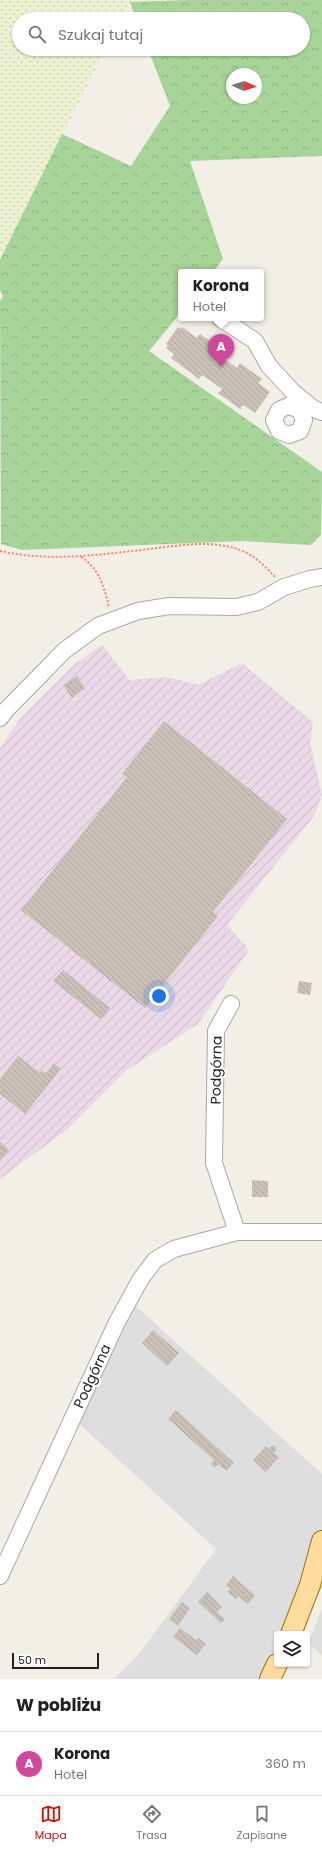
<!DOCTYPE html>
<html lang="pl">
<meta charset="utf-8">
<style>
body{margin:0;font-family:Poppins,sans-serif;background:#f2f2f2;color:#222}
.controls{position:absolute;right:12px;bottom:12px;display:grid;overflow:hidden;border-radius:4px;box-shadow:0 1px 3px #0004}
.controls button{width:36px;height:36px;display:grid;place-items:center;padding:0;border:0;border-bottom:1px solid #e0e0e0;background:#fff;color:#222;font:20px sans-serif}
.compass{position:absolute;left:226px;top:68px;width:36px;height:36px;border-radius:50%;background:#fff;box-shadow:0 1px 3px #0004;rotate:93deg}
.scale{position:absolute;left:12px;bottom:10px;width:87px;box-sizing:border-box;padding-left:4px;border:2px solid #212121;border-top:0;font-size:11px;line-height:14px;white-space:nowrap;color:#212121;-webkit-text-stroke:3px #fff;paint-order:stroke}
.you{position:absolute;left:159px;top:996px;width:14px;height:14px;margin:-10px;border:3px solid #fff;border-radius:50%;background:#1a73e8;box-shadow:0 0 0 6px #1a73e833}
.badge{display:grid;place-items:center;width:26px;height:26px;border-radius:50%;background:#d10f00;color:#fff;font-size:13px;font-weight:700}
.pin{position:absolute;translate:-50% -33px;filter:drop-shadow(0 1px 2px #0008)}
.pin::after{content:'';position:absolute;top:21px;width:14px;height:12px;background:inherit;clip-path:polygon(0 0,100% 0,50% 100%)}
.popup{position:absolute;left:178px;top:269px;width:86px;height:52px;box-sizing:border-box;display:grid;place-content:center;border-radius:4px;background:#fff;filter:drop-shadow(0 1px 3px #0005);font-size:13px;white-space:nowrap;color:#767676}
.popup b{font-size:15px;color:#222}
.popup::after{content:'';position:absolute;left:50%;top:100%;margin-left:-8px;border:8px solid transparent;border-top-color:#fff}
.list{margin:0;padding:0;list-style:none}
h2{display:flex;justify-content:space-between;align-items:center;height:52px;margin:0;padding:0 16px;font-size:17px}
h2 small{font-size:13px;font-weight:400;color:#767676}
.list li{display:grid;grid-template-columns:26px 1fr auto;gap:12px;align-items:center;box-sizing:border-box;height:64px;padding:0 16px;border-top:1px solid #e0e0e0}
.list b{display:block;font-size:15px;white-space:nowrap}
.list p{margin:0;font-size:13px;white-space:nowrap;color:#767676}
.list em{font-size:13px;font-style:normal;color:#767676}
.icon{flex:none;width:22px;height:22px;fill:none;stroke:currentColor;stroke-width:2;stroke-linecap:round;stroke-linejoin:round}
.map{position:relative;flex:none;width:322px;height:1679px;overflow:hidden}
.search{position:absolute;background:#fff;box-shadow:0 1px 3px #0004;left:12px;right:12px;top:12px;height:44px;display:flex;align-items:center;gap:10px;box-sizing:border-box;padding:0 14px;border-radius:22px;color:#767676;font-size:15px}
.sheet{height:116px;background:#fff}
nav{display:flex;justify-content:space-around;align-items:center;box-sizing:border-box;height:56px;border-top:1px solid #e0e0e0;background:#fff;font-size:11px;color:#767676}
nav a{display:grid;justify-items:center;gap:2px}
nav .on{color:#d10f00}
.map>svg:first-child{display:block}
.residential{fill:#dfdede}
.industrial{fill:url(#industrial-furrows)}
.farmland{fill:url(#farmland-dots)}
.forest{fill:url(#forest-crowns);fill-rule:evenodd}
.building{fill:url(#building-back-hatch)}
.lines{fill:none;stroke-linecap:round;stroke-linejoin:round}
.minor-casing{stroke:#a8a8a8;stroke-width:18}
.major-casing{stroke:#9d7400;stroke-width:22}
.path{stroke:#ff846a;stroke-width:2;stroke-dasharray:2 2;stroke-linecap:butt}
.minor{stroke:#fff;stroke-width:16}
.major{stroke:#ffdc9e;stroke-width:20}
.labels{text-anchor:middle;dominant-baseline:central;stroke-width:4;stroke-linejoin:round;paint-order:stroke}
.street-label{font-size:14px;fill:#212121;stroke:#fff}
</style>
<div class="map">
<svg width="322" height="1679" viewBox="0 0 322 1679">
<defs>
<pattern id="industrial-furrows" width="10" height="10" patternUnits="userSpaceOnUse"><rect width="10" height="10" fill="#ebd8e6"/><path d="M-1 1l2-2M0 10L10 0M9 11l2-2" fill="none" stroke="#c9b9c5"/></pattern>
<pattern id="farmland-dots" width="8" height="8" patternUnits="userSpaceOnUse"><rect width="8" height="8" fill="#ecf1d1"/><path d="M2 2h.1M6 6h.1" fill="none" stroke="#caceb3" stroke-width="1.8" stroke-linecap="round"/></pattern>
<pattern id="forest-crowns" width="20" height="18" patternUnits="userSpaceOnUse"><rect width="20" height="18" fill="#a6d499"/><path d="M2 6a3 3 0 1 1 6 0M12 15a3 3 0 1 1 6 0" fill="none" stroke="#8fb684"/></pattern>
<pattern id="building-back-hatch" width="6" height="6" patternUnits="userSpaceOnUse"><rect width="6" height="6" fill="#cac2b9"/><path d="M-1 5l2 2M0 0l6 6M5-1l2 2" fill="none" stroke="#ada69f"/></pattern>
</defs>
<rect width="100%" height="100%" fill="#f2efe7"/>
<path class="residential" d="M129,1300l193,174v65l-32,95h-13v30l-7,15h-156l25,-25 77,-105 -143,-131z
M322,1608v48l-13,-13z"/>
<path class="industrial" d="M102,645l28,35 37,-3 31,8 44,-22 71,59 -3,20 12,53 -8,21 -87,109 22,25 -51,74 -71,46 -59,59 -68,50v-432l20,-28 56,-56z"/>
<path class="farmland" d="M0,0h188l-58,2 -9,17h-102v30h86l-105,211z"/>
<path class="forest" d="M188,0h134v156l-132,5 33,98 -10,13h-32v40l-32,39 173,121 -1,63 -10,10 -69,-4 -220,9 -21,-6 -1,-243 3,-5 -3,-6v-30l62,-126 69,32 39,-60 -22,-57h155v-30h-167l-6,-17zM232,74h24v24h-24z"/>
<path class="building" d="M178,327l2,2 2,-2 15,11 3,-4 21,15 -3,5 19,14 3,-5 22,16 -4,4 12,9 -15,21 -12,-8 -3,4 -22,-16 4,-4 -20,-14 -3,4 -28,-21 3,-4 -8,-6 2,-2 -2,-2z
M77,676l8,12 -13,10 -9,-13z
M164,721l123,98 -74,93 5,4 -73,92 -124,-98 106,-133 -5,-3z
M63,970l47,38 -9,11 -48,-38z
M299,981l13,2 -2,12 -13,-2z
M18,1056l22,17 2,-3 4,3 8,-10 7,6 -36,45 -25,-20v-15z
M0,1142l9,8 -9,10z
M252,1180l16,1v16h-16z
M153,1330l26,23 -12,13 -25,-23z
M176,1410l58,53 -8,8 -8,-7 -3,4 -4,-4 3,-4 -46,-41z
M273,1445l4,4 -3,4 5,4 -13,15 -13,-12 13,-14 3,3z
M233,1576l22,19 -7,9 -10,-8 -2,3 -9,-7 3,-3 -4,-4z
M207,1592l15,15 -5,5 8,7 -4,4 -23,-21z
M182,1602l8,6 -12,18 -9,-7z
M180,1628l16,12 2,-2 8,6 -9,11 -24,-18z"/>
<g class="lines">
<defs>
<path id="minor" d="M220,318l35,23 14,25 24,26 21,17 8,3
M289,406l11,4 4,10 -4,11 -11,4 -10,-4 -5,-11 5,-10 23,-10
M0,718l6,-8 59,-60 33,-24 40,-15 31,-5 67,1 22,-5 26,-15 26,-8 12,-2
M231,1004l-15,27 -2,132 23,69
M0,1576l116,-252 24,-44 15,-20 19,-11 63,-17h85"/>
<path id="major" d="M291,1634l19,-49 12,-44
M270,1679l7,-15"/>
</defs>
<use href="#minor" class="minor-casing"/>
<use href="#major" class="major-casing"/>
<path class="path" d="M0,551c49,11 99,4 149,-2 28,-3 63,-10 91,1 14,5 25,16 35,27
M81,557c18,11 23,30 28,50"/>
<use href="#minor" class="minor"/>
<use href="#major" class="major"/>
</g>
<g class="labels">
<g class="street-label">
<text transform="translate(216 1070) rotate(-89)">Podgórna</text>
<text transform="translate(92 1376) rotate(-65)">Podgórna</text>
</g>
</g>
</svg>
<div class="controls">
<button><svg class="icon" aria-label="layers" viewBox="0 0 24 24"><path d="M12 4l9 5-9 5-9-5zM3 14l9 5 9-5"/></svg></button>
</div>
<svg class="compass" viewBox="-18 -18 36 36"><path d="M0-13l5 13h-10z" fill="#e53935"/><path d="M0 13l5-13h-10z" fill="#767676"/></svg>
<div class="scale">50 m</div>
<div class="you"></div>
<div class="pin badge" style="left:221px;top:367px;background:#d1479c">A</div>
<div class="popup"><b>Korona</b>Hotel</div>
<div class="search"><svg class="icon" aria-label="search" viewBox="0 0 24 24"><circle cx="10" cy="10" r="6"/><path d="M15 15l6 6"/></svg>Szukaj tutaj</div>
</div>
<section class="sheet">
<h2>W pobliżu<small></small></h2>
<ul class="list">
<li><span class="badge" style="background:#d1479c">A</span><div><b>Korona</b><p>Hotel</p></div><em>360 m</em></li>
</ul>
</section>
<nav>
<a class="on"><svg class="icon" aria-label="map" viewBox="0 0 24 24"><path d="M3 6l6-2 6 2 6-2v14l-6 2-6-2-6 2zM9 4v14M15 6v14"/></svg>Mapa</a>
<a><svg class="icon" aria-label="directions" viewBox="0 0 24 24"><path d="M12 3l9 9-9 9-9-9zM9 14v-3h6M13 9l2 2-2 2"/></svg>Trasa</a>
<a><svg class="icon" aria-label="saved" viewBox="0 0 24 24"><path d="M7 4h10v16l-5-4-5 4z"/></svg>Zapisane</a>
</nav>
